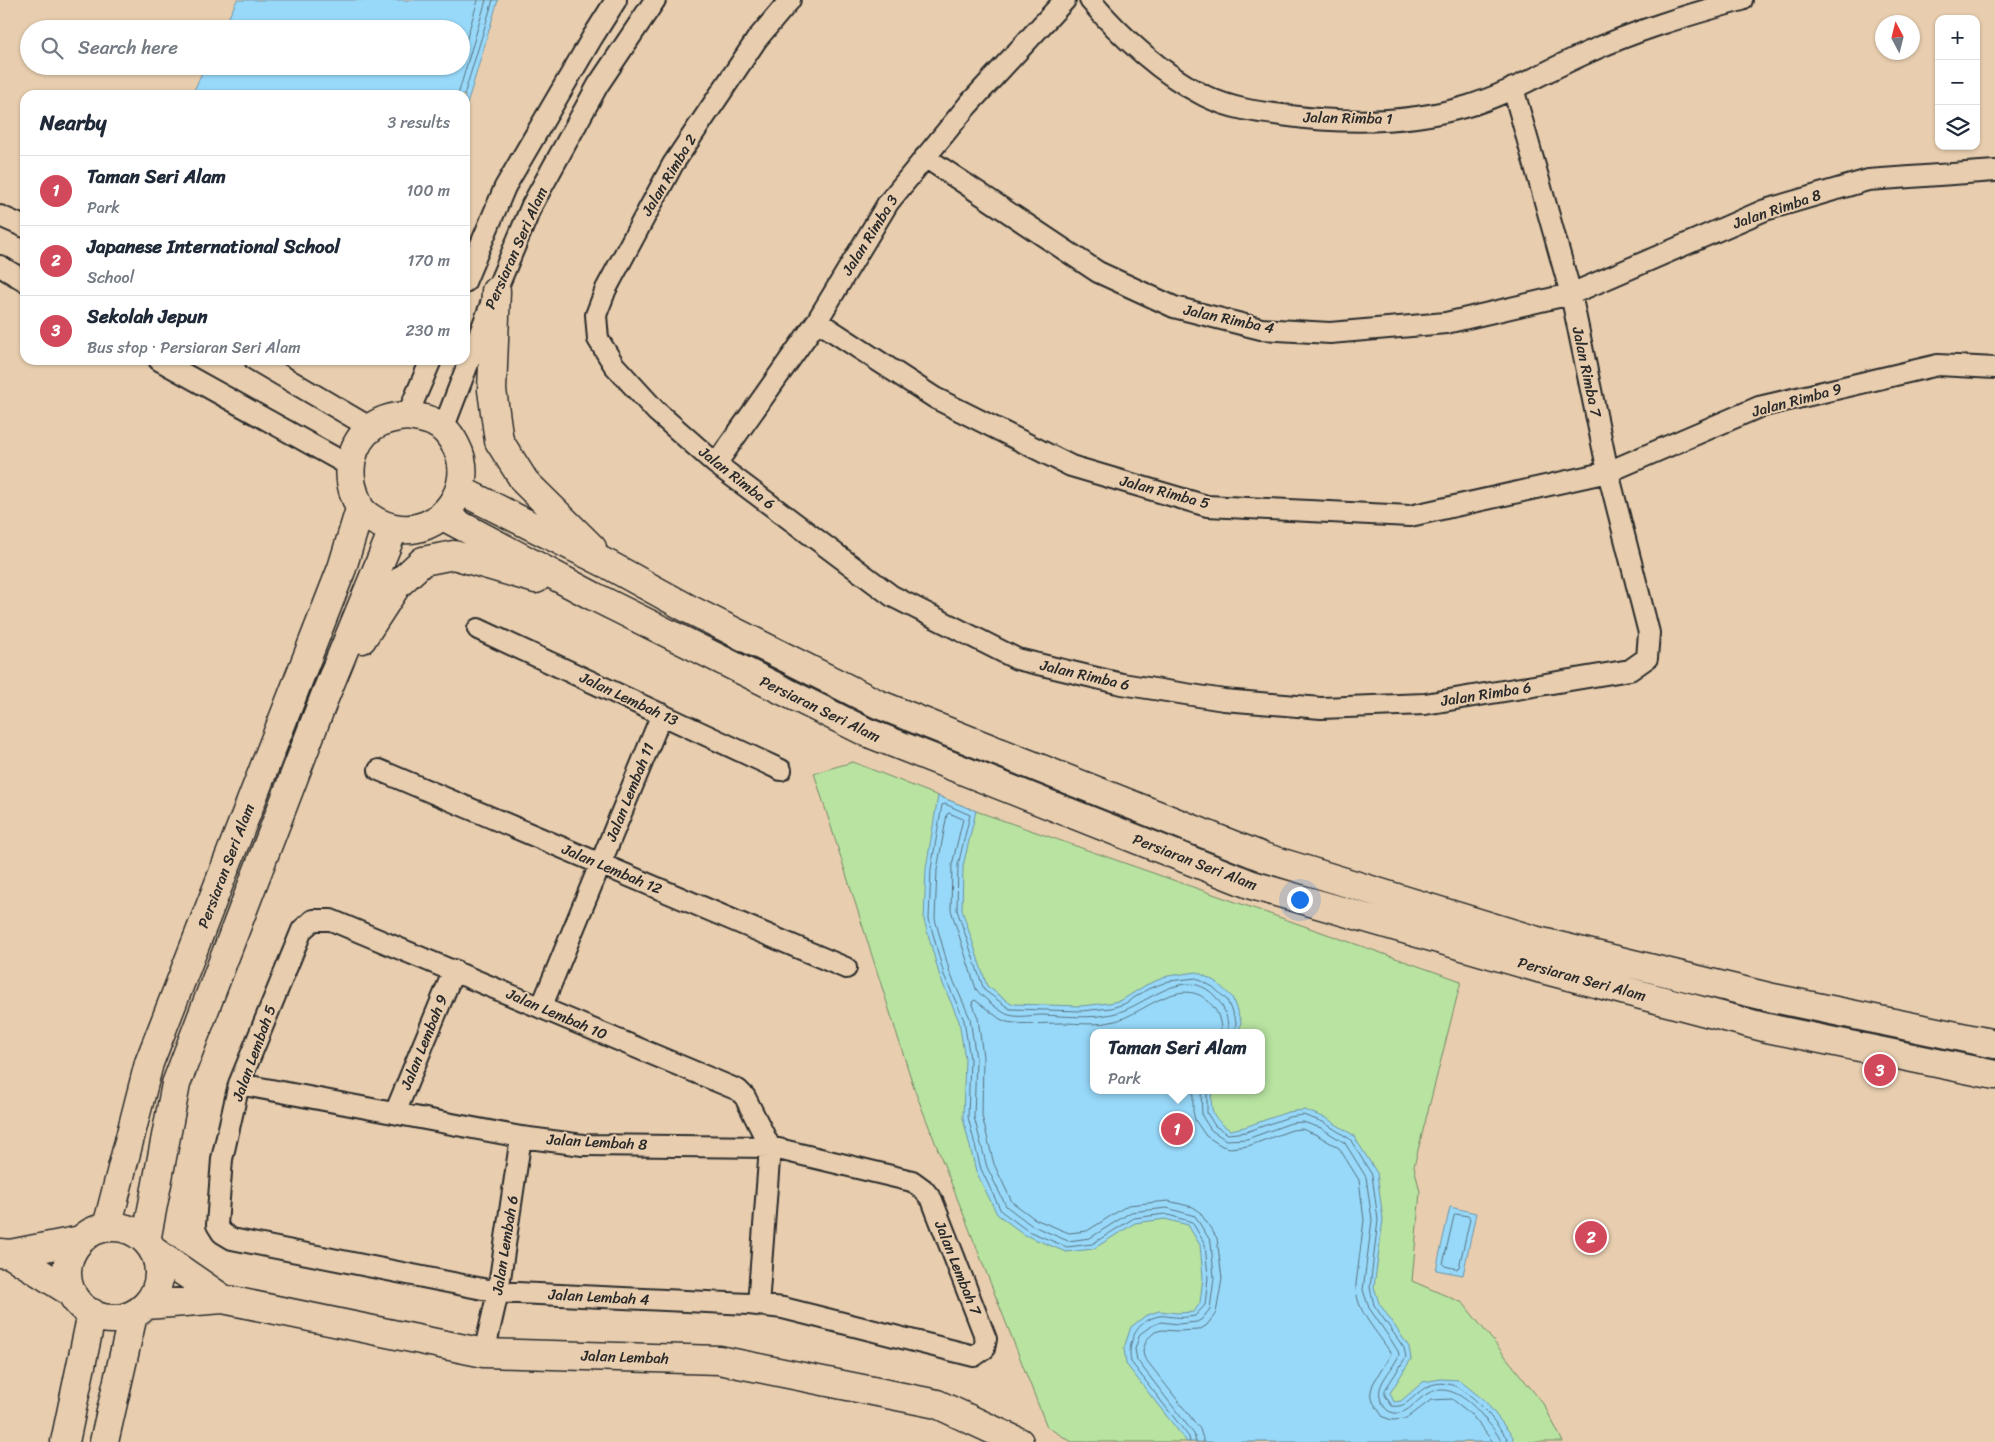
<!DOCTYPE html>
<meta charset="utf-8">
<style>
body{margin:0;font-family:Sriracha,sans-serif;background:#f2f2f3;color:#1f2937}
.controls{position:absolute;right:15px;top:15px;display:grid;overflow:hidden;border-radius:10px;box-shadow:0 1px 4px #0004}
.controls button{width:45px;height:45px;display:grid;place-items:center;padding:0;border:0;border-bottom:1px solid #e0e1e3;background:#fff;color:#1f2937;font:25px sans-serif}
.compass{position:absolute;left:1875px;top:15px;width:45px;height:45px;border-radius:50%;background:#fff;box-shadow:0 1px 4px #0004;rotate:353deg}
.you{position:absolute;left:1299px;top:899px;width:18px;height:18px;margin:-12px;border:4px solid #fff;border-radius:50%;background:#1a73e8;box-shadow:0 0 0 8px #1a73e833}
.badge{display:grid;place-items:center;width:32px;height:32px;border-radius:50%;background:#d1495b;color:#fff;font-size:16px;font-weight:700}
.pin{position:absolute;translate:-50% -50%;border:2px solid #fff;box-shadow:0 1px 5px #0006}
.popup{position:absolute;left:1090px;top:1029px;width:175px;height:65px;box-sizing:border-box;display:grid;place-content:center;border-radius:10px;background:#fff;filter:drop-shadow(0 1px 4px #0005);font-size:16px;white-space:nowrap;color:#747a83}
.popup b{font-size:19px;color:#1f2937}
.popup::after{content:'';position:absolute;left:50%;top:100%;margin-left:-10px;border:10px solid transparent;border-top-color:#fff}
.list{margin:0;padding:0;list-style:none}
h2{display:flex;justify-content:space-between;align-items:center;height:65px;margin:0;padding:0 20px;font-size:21px}
h2 small{font-size:16px;font-weight:400;color:#747a83}
.list li{display:grid;grid-template-columns:32px 1fr auto;gap:15px;align-items:center;box-sizing:border-box;height:70px;padding:0 20px;border-top:1px solid #e0e1e3}
.list b{display:block;font-size:19px;white-space:nowrap}
.list p{margin:0;font-size:16px;white-space:nowrap;color:#747a83}
.list em{font-size:16px;font-style:normal;color:#747a83}
.icon{flex:none;width:28px;height:28px;fill:none;stroke:currentColor;stroke-width:2;stroke-linecap:round;stroke-linejoin:round}
.map{position:relative;flex:none;width:1995px;height:1442px;overflow:hidden}
.search{position:absolute;background:#fff;box-shadow:0 1px 4px #0004;left:20px;top:20px;width:450px;height:55px;display:flex;align-items:center;gap:12px;box-sizing:border-box;padding:0 18px;border-radius:28px;color:#747a83;font-size:19px}
.panel{position:absolute;background:#fff;box-shadow:0 1px 4px #0004;left:20px;top:90px;width:450px;height:275px;border-radius:15px}
.map>svg:first-child{display:block}
.green{fill:#b8e3a0;stroke:#728766;fill-rule:evenodd}
.water{fill:#98d9fa;stroke:#6c93a7}
.lines{fill:none;stroke-linecap:round;stroke-linejoin:round}
.shore{stroke:#57717e;stroke-width:1}
.street-casing{stroke:#2b2b2b;stroke-width:24}
.secondary-casing{stroke:#2b2b2b;stroke-width:31}
.street{stroke:#e8ceaf;stroke-width:20}
.secondary{stroke:#e8ceaf;stroke-width:28}
.labels{text-anchor:middle;dominant-baseline:central;stroke-width:4;stroke-linejoin:round;paint-order:stroke}
.street-label{font-size:15px;fill:#2b2b2b;stroke:#e8ceaf}
</style>
<div class="map">
<svg width="1995" height="1442" viewBox="0 0 1995 1442">
<rect width="100%" height="100%" fill="#e8ceaf"/>
<filter id="ink" filterUnits="userSpaceOnUse"><feTurbulence type="fractalNoise" baseFrequency=".02" numOctaves="2"/><feDisplacementMap in="SourceGraphic" scale="10" xChannelSelector="R" yChannelSelector="G"/><feConvolveMatrix kernelMatrix="1 2 1 2 8 2 1 2 1" color-interpolation-filters="sRGB"/></filter>
<g filter="url(#ink)">
<path class="green" d="M853,762l123,49 485,170 -47,185 6,26 -8,89 51,22 81,102 19,37h-491l-25,-15 -132,-336 -101,-318zM1093,1033h168v57h-168z"/>
<path class="water" d="M237,0h261l-33,111v-16h-273l13,-29h256v-37h-238z
M938,796l38,15 -13,55 -1,44 25,76 24,18 70,2 28,-3 13,-3 24,-15 22,-9 29,-4 19,10 16,15 9,25 -2,11h-146v57h119c-2,21 0,28 18,40l15,-3 43,-15 16,-2 22,8 27,17 24,38 6,47 -9,67 5,16 30,44 2,12 -21,34 4,9 7,-1 22,-19 18,-3 18,1 26,21 28,36 -1,5h-325l-61,-78 -2,-16 7,-21 14,-11 14,-5 18,2 17,-1 6,-9 3,-26 -3,-32 -12,-20 -23,-6 -30,4 -42,26 -27,3 -41,-17 -28,-21 -21,-43 -13,-53 2,-59 -6,-38 -19,-44 -16,-57 2,-51z
M1450,1207l26,6 -13,62 -27,-5z"/>
<g class="lines">
<path class="shore" d="M461,58l17,-58
M458,95l28,-95
M464,95l29,-95
M1193,1090v21l2,9 11,16 16,10 8,2 18,-2 44,-16 10,-1 15,6 22,13 20,32 5,40 -8,64c-1,28 22,47 35,70l-18,30 -2,7 2,11 10,15 9,3 14,-1 25,-19 21,-1 19,15 22,28
M1201,1090l1,26 9,14 15,10 21,-1 44,-16 12,-1 18,6 24,15 21,34 6,43 -9,70 6,18 20,29 9,14 1,4c-9,21 -31,33 -12,55 17,11 27,-9 40,-16 20,-12 41,5 54,20 6,8 17,18 20,28
M1207,1090v23l8,13 13,8 18,-2 43,-15 14,-2 20,7 27,17 22,36 6,45 -8,68 4,17 30,43 2,9 -21,33v5l7,11c12,2 18,-6 26,-13 36,-31 70,20 89,45l1,4
M1456,1214l12,2 2,3 -11,48 -2,2 -12,-3 -2,-2 11,-48z
M1190,1442l-1,-5 -58,-75c-4,-20 5,-41 28,-46 5,-1 11,1 16,1 6,1 13,0 20,-1l10,-11 3,-28 -3,-33 -13,-22 -27,-8 -31,4 -42,26 -25,3 -39,-16 -27,-20 -20,-42 -13,-52 2,-58 -6,-39 -20,-45 -15,-56 2,-50 11,-64 3,-1 25,11 -12,50 -1,45 27,80 26,19 71,2 30,-3 13,-4 24,-15 21,-8 27,-3 17,9 14,13 9,22 -1,11
M1196,1442l-2,-8 -57,-74 -2,-11 5,-15 11,-8 10,-4 17,2 19,-2 5,-3 8,-10 4,-31 -3,-36 -16,-26 -28,-8 -36,4 -41,26 -22,3 -37,-16 -25,-19 -19,-39 -13,-50 2,-58 -6,-41 -20,-45 -15,-54 2,-49 10,-56 2,-1 14,6 -11,46 -1,45 25,79c4,6 25,24 33,26 10,3 23,0 34,0 23,1 46,4 69,-1 32,-6 70,-50 102,-19 10,11 15,23 14,38
M1204,1442l-4,-13 -56,-72 -1,-7 4,-11 8,-7 7,-2 16,1 21,-1 8,-5 9,-12 6,-34 -5,-41 -18,-27 -6,-4 -25,-6 -40,4 -41,26 -18,2 -34,-14 -23,-17 -18,-38 -12,-48 1,-59 -5,-39 -6,-16 3,-2 25,19 7,3c17,3 36,1 54,1 18,0 36,3 54,-2 28,-7 66,-47 94,-19 9,9 12,18 12,31"/>
<defs>
<path id="street" d="M790,0l-33,39 -84,125 -67,125 -10,26 2,24 16,26 42,46 60,53 176,132 125,63 105,25 102,16 97,8 104,-4 205,-34 17,-12 2,-25 -41,-161 -37,-178 -58,-206
M1090,0c30,36 73,75 115,96 24,12 51,16 77,19 62,9 125,9 186,-9 40,-12 76,-34 114,-51 52,-24 105,-40 160,-55
M925,157l173,115 76,35 87,22 69,4 116,-10 125,-29 194,-84 103,-30 127,-9
M0,216l25,11
M0,266l25,15
M465,282l40,-95 87,-149 24,-38
M817,321l118,77 136,68 136,40 203,10 198,-44 151,-65 179,-42 57,3
M159,360l191,106
M255,360l116,68
M407,416l24,-56
M443,429l53,-138 36,-86 66,-120 57,-85
M716,464l101,-143 71,-118 80,-98 97,-105
M478,629l303,141
M379,770l467,198
M541,1008l121,-294
M239,1084l282,53 62,8 187,2 142,34 11,8 9,11 54,139 -2,10 -10,7 -191,-48 -34,-4 -251,-12 -266,-53 -10,-6 -5,-8 5,-66 17,-75 63,-154 11,-10h18l407,170 7,7 25,50 -12,158
M395,1113l59,-143
M484,1353l14,-61 23,-155"/>
<path id="secondary" d="M496,291l-4,99 7,51 26,41 67,66
M407,416c9,1 18,2 26,6 10,4 18,14 23,24 22,41 -16,92 -62,82 -11,-2 -25,-9 -33,-18 -3,-4 -4,-10 -6,-14 -9,-23 -5,-53 17,-69 11,-8 22,-10 35,-11z
M460,490l149,75 80,44 189,95 385,153 271,83 239,58 222,46
M443,516l150,80 273,136 386,153 290,84 225,59 228,47
M362,639l35,-54 26,-24 31,-6 82,24
M107,1227l42,-164 193,-495 18,-59
M67 1273a46 46 0 1 1 92 0a46 46 0 1 1-92 0Z
M146,1241l30,-157 149,-388 69,-168
M155,1252l68,47
M0,1253l10,1 71,-14
M10,1254l62,39
M146,1305l77,-6 261,54 235,7 218,44 82,38
M65,1442l27,-129
M104,1442l29,-127"/>
</defs>
<use href="#street" class="street-casing"/>
<use href="#secondary" class="secondary-casing"/>
<use href="#street" class="street"/>
<use href="#secondary" class="secondary"/>
</g>
</g>
<g class="labels">
<g class="street-label">
<text transform="translate(1348 118) rotate(1)">Jalan Rimba 1</text>
<text transform="translate(669 175) rotate(-59)">Jalan Rimba 2</text>
<text transform="translate(1777 209) rotate(-19)">Jalan Rimba 8</text>
<text transform="translate(870 235) rotate(-58)">Jalan Rimba 3</text>
<text transform="translate(516 248) rotate(-66)">Persiaran Seri Alam</text>
<text transform="translate(1229 319) rotate(12)">Jalan Rimba 4</text>
<text transform="translate(1587 372) rotate(78)">Jalan Rimba 7</text>
<text transform="translate(1797 400) rotate(-15)">Jalan Rimba 9</text>
<text transform="translate(737 478) rotate(38)">Jalan Rimba 6</text>
<text transform="translate(1165 492) rotate(15)">Jalan Rimba 5</text>
<text transform="translate(1085 675) rotate(13)">Jalan Rimba 6</text>
<text transform="translate(1486 694) rotate(-9)">Jalan Rimba 6</text>
<text transform="translate(629 699) rotate(25)">Jalan Lembah 13</text>
<text transform="translate(820 709) rotate(26)">Persiaran Seri Alam</text>
<text transform="translate(630 792) rotate(-68)">Jalan Lembah 11</text>
<text transform="translate(1195 862) rotate(21)">Persiaran Seri Alam</text>
<text transform="translate(226 866) rotate(-69)">Persiaran Seri Alam</text>
<text transform="translate(612 869) rotate(23)">Jalan Lembah 12</text>
<text transform="translate(1582 979) rotate(15)">Persiaran Seri Alam</text>
<text transform="translate(557 1014) rotate(23)">Jalan Lembah 10</text>
<text transform="translate(424 1042) rotate(-68)">Jalan Lembah 9</text>
<text transform="translate(254 1053) rotate(-70)">Jalan Lembah 5</text>
<text transform="translate(597 1142) rotate(3)">Jalan Lembah 8</text>
<text transform="translate(505 1245) rotate(-81)">Jalan Lembah 6</text>
<text transform="translate(958 1268) rotate(68)">Jalan Lembah 7</text>
<text transform="translate(599 1297) rotate(3)">Jalan Lembah 4</text>
<text transform="translate(625 1357) rotate(2)">Jalan Lembah</text>
</g>
</g>
</svg>
<div class="controls">
<button>+</button>
<button>−</button>
<button><svg class="icon" aria-label="layers" viewBox="0 0 24 24"><path d="M12 4l9 5-9 5-9-5zM3 14l9 5 9-5"/></svg></button>
</div>
<svg class="compass" viewBox="-18 -18 36 36"><path d="M0-13l5 13h-10z" fill="#e53935"/><path d="M0 13l5-13h-10z" fill="#747a83"/></svg>
<div class="you"></div>
<div class="pin badge" style="left:1177px;top:1129px">1</div>
<div class="popup"><b>Taman Seri Alam</b>Park</div>
<div class="pin badge" style="left:1591px;top:1237px">2</div>
<div class="pin badge" style="left:1880px;top:1070px">3</div>
<div class="search"><svg class="icon" aria-label="search" viewBox="0 0 24 24"><circle cx="10" cy="10" r="6"/><path d="M15 15l6 6"/></svg>Search here</div>
<section class="panel">
<h2>Nearby<small>3 results</small></h2>
<ul class="list">
<li><span class="badge">1</span><div><b>Taman Seri Alam</b><p>Park</p></div><em>100 m</em></li>
<li><span class="badge">2</span><div><b>Japanese International School</b><p>School</p></div><em>170 m</em></li>
<li><span class="badge">3</span><div><b>Sekolah Jepun</b><p>Bus stop · Persiaran Seri Alam</p></div><em>230 m</em></li>
</ul>
</section>
</div>
